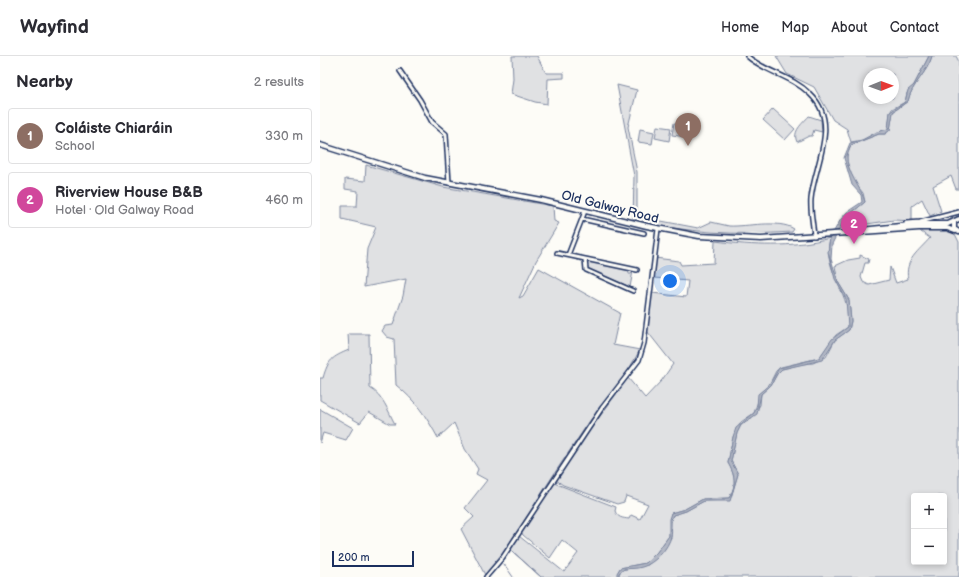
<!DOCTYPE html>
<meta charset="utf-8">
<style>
body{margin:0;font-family:"Balsamiq Sans",sans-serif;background:#f7f7f7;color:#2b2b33}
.controls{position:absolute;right:12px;bottom:12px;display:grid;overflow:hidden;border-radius:4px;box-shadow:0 2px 6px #0003}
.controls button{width:36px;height:36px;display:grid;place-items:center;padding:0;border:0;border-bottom:1px solid #e1e1e2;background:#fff;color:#2b2b33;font:20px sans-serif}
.compass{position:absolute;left:543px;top:12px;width:36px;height:36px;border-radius:50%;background:#fff;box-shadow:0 2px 6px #0003;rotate:89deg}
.scale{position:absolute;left:12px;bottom:10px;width:82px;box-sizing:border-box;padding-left:4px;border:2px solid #1b2f5e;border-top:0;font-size:11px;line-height:14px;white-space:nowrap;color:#1b2f5e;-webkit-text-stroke:3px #fdfcf7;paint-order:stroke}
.you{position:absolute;left:350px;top:225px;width:14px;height:14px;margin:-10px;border:3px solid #fff;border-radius:50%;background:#1a73e8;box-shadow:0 0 0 6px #1a73e833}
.badge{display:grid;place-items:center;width:26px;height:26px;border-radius:50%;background:#2563eb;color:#fff;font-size:13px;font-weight:700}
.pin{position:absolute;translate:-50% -33px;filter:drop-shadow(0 1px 2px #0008)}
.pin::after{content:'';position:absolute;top:21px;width:14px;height:12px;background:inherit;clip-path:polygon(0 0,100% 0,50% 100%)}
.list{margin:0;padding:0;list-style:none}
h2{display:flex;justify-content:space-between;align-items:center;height:52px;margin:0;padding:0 16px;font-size:17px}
h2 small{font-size:13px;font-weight:400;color:#7c7c81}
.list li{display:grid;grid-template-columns:26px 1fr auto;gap:12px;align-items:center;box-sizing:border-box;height:56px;margin:0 8px 8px;padding:0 8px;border:1px solid #e1e1e2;border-radius:4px}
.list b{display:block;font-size:15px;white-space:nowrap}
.list p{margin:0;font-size:13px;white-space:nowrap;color:#7c7c81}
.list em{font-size:13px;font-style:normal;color:#7c7c81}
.map{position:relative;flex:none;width:639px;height:521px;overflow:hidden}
header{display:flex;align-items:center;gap:24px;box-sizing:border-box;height:56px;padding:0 20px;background:#fff;border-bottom:1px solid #e1e1e2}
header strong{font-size:19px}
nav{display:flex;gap:22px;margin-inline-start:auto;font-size:14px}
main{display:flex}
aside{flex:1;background:#fff}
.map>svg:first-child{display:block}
.green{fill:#e0e1e3;stroke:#7e88a0;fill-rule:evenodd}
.water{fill:#b3b8c5;stroke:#76819c}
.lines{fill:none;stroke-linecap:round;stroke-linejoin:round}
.stream{stroke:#76819c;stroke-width:1}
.street-casing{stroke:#1b2f5e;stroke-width:6}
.secondary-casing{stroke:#1b2f5e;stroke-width:7}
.street{stroke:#fdfcf7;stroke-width:3}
.secondary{stroke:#fdfcf7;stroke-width:4}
.labels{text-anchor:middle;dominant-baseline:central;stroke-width:4;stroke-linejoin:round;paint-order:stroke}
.street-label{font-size:13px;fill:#1b2f5e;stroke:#fdfcf7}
</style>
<header>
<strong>Wayfind</strong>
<nav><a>Home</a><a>Map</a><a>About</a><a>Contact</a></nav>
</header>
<main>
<aside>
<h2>Nearby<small>2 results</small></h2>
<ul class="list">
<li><span class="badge" style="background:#8d6e63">1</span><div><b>Coláiste Chiaráin</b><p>School</p></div><em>330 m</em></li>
<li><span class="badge" style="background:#d1479c">2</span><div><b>Riverview House B&amp;B</b><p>Hotel · Old Galway Road</p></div><em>460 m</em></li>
</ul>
</aside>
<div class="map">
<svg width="639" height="521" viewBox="0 0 639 521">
<rect width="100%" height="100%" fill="#fdfcf7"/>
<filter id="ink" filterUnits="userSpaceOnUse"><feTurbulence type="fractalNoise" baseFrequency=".025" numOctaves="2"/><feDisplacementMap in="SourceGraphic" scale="8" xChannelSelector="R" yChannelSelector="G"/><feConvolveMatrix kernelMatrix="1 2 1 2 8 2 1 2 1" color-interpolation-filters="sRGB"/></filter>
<g filter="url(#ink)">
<path class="green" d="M192,0h25l9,17h18v5l-16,1 -1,25 -12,-2 -24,-8 2,-15z
M456,0h153l-15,29 -7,8 -2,9 -13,7 -2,4 -2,16 -11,3 -14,8 -12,2 -4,-13 -14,-9 -19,-33 -27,-13zM549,18h24v24h-24z
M612,0h24l3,6v127h-3l-5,-13 -18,10 8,25 -11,5 -8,-17 -10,7v15l-18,-1 -54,8 5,-10 20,-16 -2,-9 -9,-11 -8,-23 5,-14 28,-11h6l5,-4 3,-18 15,-11c3,-16 20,-29 24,-45z
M297,29l20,5 -9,37 9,45v42l3,3 58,11 13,-6c6,1 12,3 18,4 17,1 50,-7 65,3l-2,3c-55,4 -105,0 -159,-11l1,-45z
M453,53l22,20 -10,11 -22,-20z
M489,60l12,4 1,12 -8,-2 -2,6h-3l-12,6c-5,-11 5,-18 12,-26z
M354,67l14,2 -2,12 -14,-2z
M337,70l14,2 -2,13 -14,-3z
M320,73l14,3 -2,12 -14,-2z
M46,109l77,22 110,19 1,15 5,2 -23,38 -17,37 4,-2 16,-28 81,45 -7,32 27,5 -14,24 -37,48 -33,49 -56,87 -15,17 -24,-46 13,-12 -9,-9 22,-28 -11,-6 2,-5 -13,-20 -11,-26 -16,15c-12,-22 -22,-37 -42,-53l-2,-46 -7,-2 -5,-6 3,-5 8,-1 10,-29 3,-17 -42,8 3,-38 9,-22 -34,-8v-13h15l1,-15 -13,-2v-10l20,2z
M600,173h24l10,3 5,10v335h-340v-3l2,-4 27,-5 23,-27v-19l2,-4 13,-4 18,-10 26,-1 8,-26 -7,-13 6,-28 4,-8 9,-5 10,-15 1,-11 10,-9 6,-11 5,-5 20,-5 11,-1 13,-6 9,-17 14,-10 2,-9 -2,-21 -11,-18 -3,-16 13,-6 12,-2v-3l9,4 -1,4h-3l-4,14 2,5 6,3 20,-5 1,-13 6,16 12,-4c-4,-19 11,-28 22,-41l-9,-6zM594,440h30v66h-30z
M510,182c-9,32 24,59 18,89l-12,8 -17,23 -38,9 -5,4 -7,14 -8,7 -7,21 -13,9 -8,15 -5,26c7,12 9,22 1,35l-26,1 -18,10 -14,4 -2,23 -12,16 -11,11 -26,5 -3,9h-76l-31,-28 9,-13 45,36 14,-19 -16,-13 -12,18 -27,-23 -2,-3 33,-49 62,24 -1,4c3,7 7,7 14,8l2,-4 9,4 8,-15 -22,-8 -2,6 -7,2 -54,-19 -7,-5 20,-31 52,-71 17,20 17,-18 11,-16 -26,-33 5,-38 34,4 2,-16 -34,-3 1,-20 24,3 2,4 33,-2 1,-22c40,5 75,7 115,-3z
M270,205l38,8 1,5h2l2,-3 -3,16 -44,-19v-5z
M28,278h21l1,54c13,7 18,23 25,36h-5l-21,-12 -9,11 -40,-23v-22h3c5,-18 9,-21 26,-28z
M0,353l33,19 -7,12 -23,-7 -3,10z"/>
<path class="water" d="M609,0h3c-4,16 -21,29 -24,45l-15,11 -3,18 -5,4h-6l-28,11 -4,10c-1,18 14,31 18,47l-20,16 -13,26 -1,15 7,23 11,18 2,21 -2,9 -14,10 -13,20 -40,9 -5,5 -6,11 -10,9 -4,20 -16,11 -4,8 -6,28 7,13 -8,27h-26l-18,10 -13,4c-4,6 0,14 -2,21 -2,12 -17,28 -29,31 -6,2 -12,1 -18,2l-5,4v4h-2v-4l3,-5 26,-5 11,-11 12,-16v-17l2,-6 14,-4 18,-10 26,-1c8,-13 6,-23 -1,-35l5,-26 3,-9 18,-15 3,-6 1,-13 11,-9 10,-17 40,-10 13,-19 16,-12 -2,-28 -11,-20 -7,-27 2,-14 11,-19 6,-7 15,-10 -1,-7 -9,-10 -8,-27 6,-15 12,-3 15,-8 11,-3 2,-17 15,-10 3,-12 6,-5z"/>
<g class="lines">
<path class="stream" d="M192,495l29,26
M184,508l9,13"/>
<defs>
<path id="street" d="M427,0c18,16 45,20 63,38 31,29 4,71 1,105 -1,12 2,24 3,37
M80,15l20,29 12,22 14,12 3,49
M265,155l-3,8 62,14
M586,170v-3l14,-1 39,-10
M237,197l80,17
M248,199l14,-36
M265,203l1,11 47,21
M166,521l17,-20 99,-149 37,-48 5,-17 14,-114"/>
<path id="secondary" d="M0,89l105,33 116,22 106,26 52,10 62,3 158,-11h28l8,3
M634,166v7l5,3
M528,177l3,-2 69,-7h28l11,-5"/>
</defs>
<use href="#street" class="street-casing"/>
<use href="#secondary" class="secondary-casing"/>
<use href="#street" class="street"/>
<use href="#secondary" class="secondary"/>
</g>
</g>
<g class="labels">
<g class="street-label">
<text transform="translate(290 151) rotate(14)">Old Galway Road</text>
</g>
</g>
</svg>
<div class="controls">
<button>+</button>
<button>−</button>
</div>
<svg class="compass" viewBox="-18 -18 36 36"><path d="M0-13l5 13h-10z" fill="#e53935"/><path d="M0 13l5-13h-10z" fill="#7c7c81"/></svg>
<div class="scale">200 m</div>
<div class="you"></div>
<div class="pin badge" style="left:368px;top:90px;background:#8d6e63">1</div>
<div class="pin badge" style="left:534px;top:188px;background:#d1479c">2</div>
</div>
</main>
